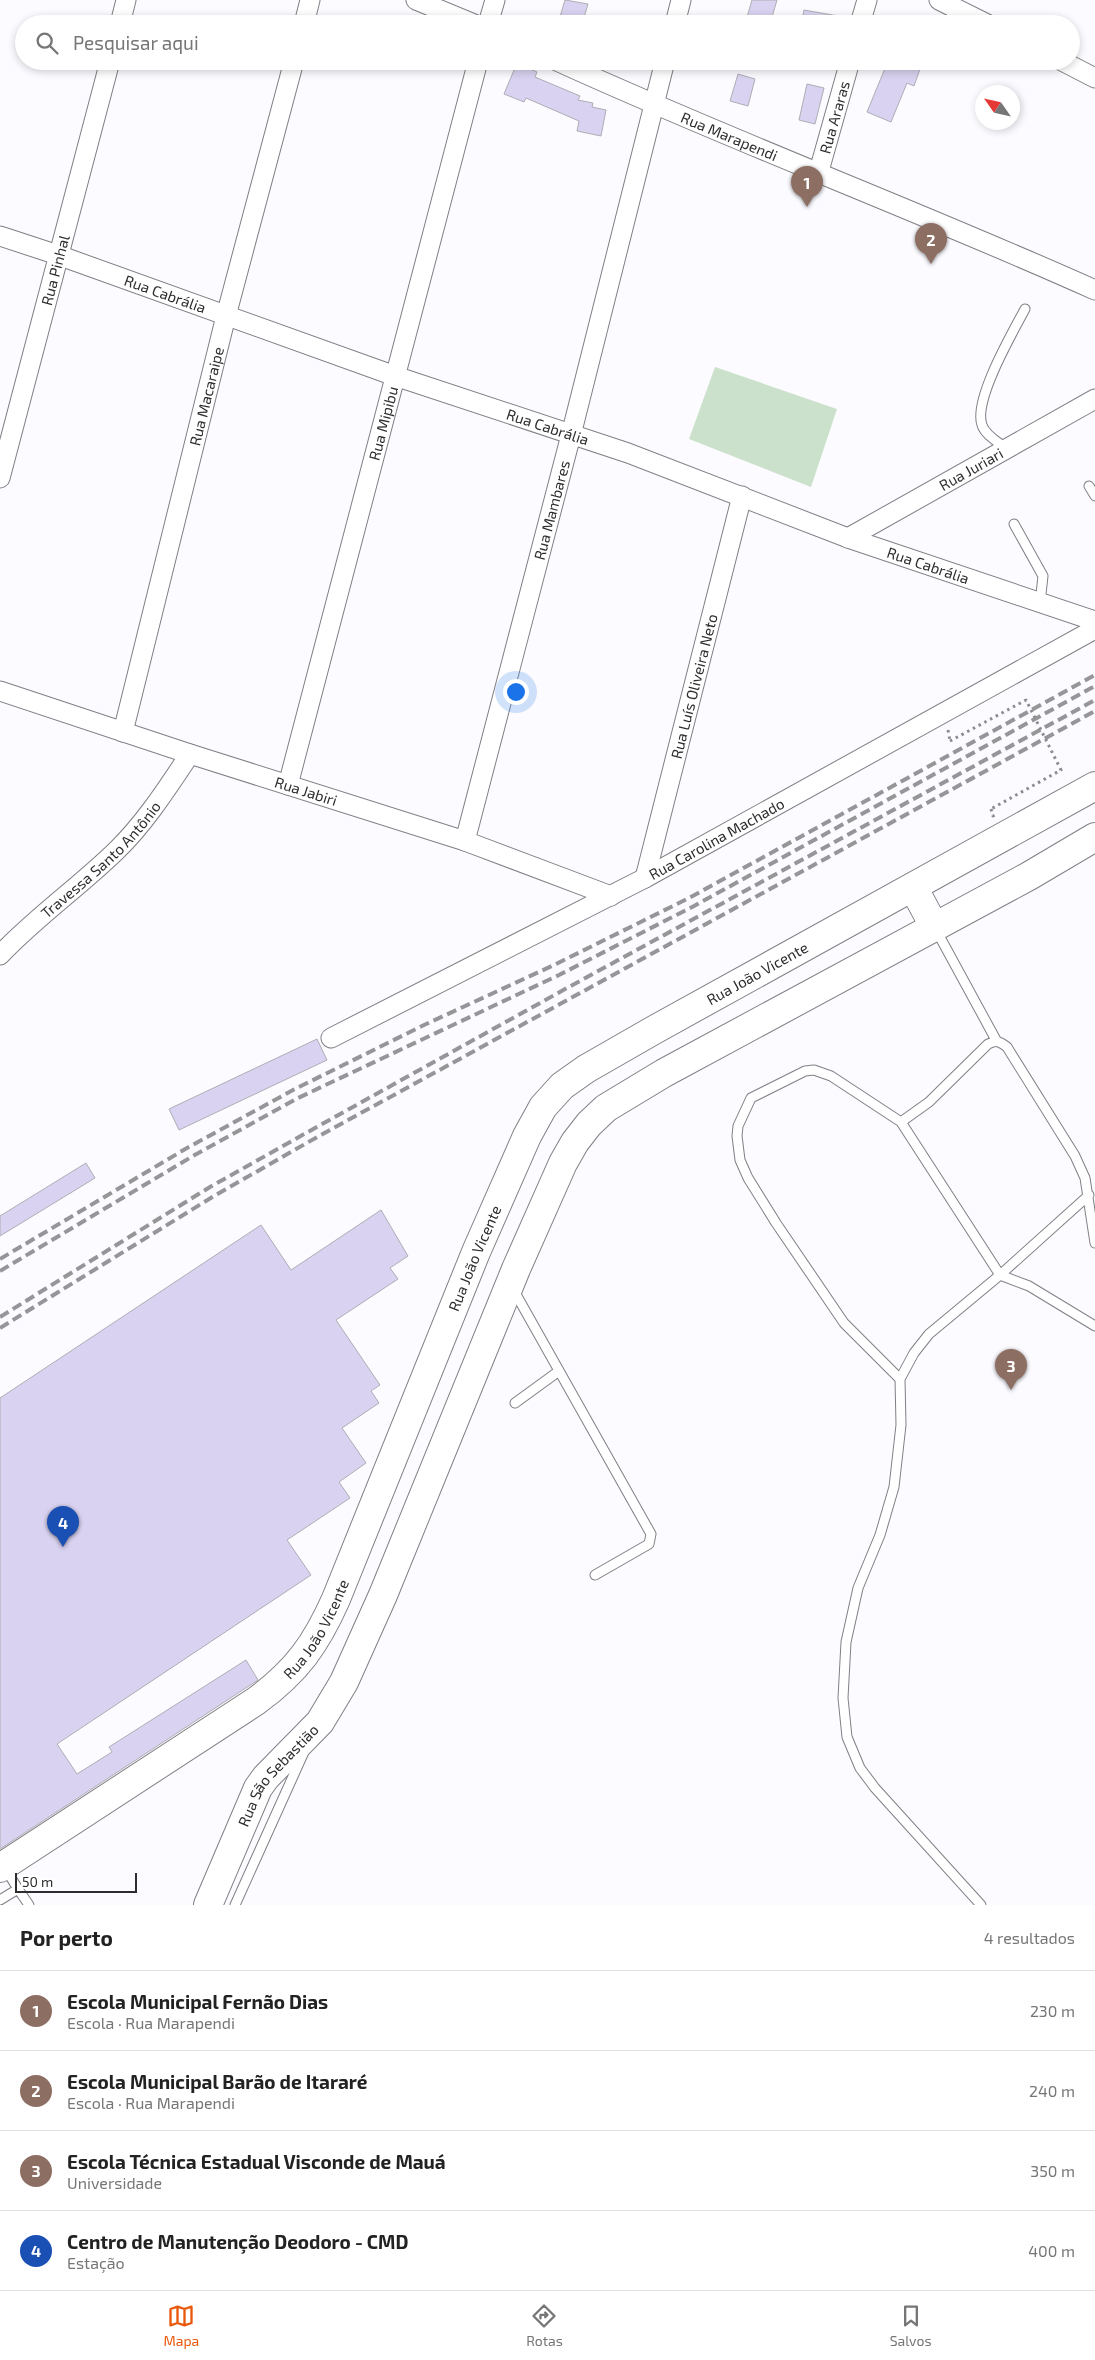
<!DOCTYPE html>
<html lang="pt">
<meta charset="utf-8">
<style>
body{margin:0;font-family:"Exo 2",sans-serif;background:#f6f6f6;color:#222}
.compass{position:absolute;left:975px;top:85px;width:45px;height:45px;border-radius:50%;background:#fff;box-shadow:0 2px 8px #0003;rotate:304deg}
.scale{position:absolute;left:15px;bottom:12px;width:122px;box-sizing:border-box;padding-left:5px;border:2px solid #2d2d2f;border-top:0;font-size:14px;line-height:18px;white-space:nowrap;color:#2d2d2f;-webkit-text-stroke:4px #fff;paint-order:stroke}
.you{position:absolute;left:515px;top:691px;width:18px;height:18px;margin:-12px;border:4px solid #fff;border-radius:50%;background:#1a73e8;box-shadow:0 0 0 8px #1a73e833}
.badge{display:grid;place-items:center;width:32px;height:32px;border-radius:50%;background:#ea580c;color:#fff;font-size:16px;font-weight:700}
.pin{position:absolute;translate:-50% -41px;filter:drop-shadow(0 1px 2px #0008)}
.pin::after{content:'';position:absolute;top:26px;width:18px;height:15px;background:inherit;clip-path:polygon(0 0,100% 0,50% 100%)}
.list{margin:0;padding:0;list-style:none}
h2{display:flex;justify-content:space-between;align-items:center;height:65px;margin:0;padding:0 20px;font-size:21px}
h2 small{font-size:16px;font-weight:400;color:#767676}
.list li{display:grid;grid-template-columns:32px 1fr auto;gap:15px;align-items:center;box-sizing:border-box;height:80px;padding:0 20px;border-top:1px solid #e0e0e0}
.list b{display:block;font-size:19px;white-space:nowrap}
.list p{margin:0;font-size:16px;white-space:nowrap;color:#767676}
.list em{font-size:16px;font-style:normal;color:#767676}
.icon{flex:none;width:28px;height:28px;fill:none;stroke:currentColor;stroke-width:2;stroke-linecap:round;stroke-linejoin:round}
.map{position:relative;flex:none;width:1095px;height:1905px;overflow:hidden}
.search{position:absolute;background:#fff;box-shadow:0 2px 8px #0003;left:15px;right:15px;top:15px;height:55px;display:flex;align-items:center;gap:12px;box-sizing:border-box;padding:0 18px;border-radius:28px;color:#767676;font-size:19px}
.sheet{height:385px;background:#fff}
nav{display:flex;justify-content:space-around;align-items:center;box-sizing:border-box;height:70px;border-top:1px solid #e0e0e0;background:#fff;font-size:14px;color:#767676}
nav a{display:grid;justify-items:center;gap:2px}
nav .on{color:#ea580c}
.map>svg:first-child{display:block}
.green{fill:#cce1cb}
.building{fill:#d9d2f0;stroke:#afadb4}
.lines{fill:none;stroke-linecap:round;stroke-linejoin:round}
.lane-casing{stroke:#807f85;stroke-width:11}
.street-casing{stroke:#807f85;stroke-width:21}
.primary-casing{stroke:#807f85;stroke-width:30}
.path{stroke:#8c8c8f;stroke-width:3;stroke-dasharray:2.5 4;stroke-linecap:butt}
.lane{stroke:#fff;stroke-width:9}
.street{stroke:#fff;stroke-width:19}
.primary{stroke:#fff;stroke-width:28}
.rail{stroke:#969699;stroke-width:4;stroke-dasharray:10 5;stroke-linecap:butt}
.path-bridge{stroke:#8c8c8f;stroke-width:3;stroke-dasharray:2.5 4;stroke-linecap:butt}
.labels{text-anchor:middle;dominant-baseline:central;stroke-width:4;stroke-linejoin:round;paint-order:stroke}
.street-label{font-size:15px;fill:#2d2d2f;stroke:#fff}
</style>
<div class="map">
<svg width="1095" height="1905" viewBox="0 0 1095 1905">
<rect width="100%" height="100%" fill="#fcfbff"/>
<path class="green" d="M715,367l122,42 -26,78 -122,-48z"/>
<path class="building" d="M565,0l23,4 -6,20 -23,-4z
M752,0h25l-7,24h-25z
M804,10l40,7 -1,7h-42z
M888,61h11l21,8 -6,17 -7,-3 -16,39 -24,-10z
M517,63l20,9 -2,5 45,19 -2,4 15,3 -1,4 14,3 -5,26 -24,-5 2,-10 -53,-23 -2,4 -20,-8z
M738,74l17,5 -7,27 -18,-5z
M807,84l17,4 -9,36 -16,-4z
M317,1039l10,21 -148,70 -10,-21z
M86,1163l9,15 -95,58v-20z
M381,1210l27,46 -18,12 8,11 -62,41 44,65 -9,6 8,12 -37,25 24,35 -27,19 11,16 -63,42 24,35 -254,169 20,30 35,-22 -3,-5 137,-87 12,20 -258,169v-451l261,-173 30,45z"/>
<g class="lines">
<defs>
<path id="lane" d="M1007,449c-9,-7 -22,-14 -25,-24 -9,-25 31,-93 43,-116
M1089,486l6,10
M1014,524l29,52 -3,27
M935,928l61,112
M901,1122l28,-20 59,-58c9,-4 11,-3 19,3l68,109 10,22 10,65
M513,1289l138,245 -2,10 -54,31
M900,1379l14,-26 15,-19 71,-59 29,11 66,40
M515,1403l44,-32
M5,1868l13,21
M0,1900l18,-11 11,16
M235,1905l69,-153
M981,1905l-106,-117 -15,-20 -13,-31 -4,-39 3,-56 12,-54 22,-53 14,-48 7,-62 -1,-46 -56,-56 -68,-100 -28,-45 -8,-18 -3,-24 1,-10 13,-28 54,-27 9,-1 17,6 70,46 99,153 89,-80"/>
<g id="street">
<path d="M416,0l58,24"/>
<path d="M939,0l48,24"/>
<path d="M120,24l6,-24"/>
<path d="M304,24l6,-24"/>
<path d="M488,24l7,-24"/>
<path d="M675,24l6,-24"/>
<path d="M860,24l7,-24"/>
<path id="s1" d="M557,61c177,81 360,149 538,229"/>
<path d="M1062,61l33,17"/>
<path id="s2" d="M819,171l31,-110"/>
<path id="s3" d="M0,236l58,19 337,121 233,77 220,85 247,83"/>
<path id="s4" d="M0,478l110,-417"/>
<path id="s5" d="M848,538l247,-139"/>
<path id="s6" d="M0,691l190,63 275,87 146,55"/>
<path id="s7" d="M123,732l103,-416 68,-255"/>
<path id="s8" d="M288,785l190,-724"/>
<path id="s9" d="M465,841l106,-406 94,-374"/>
<path id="s10" d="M645,878l97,-382"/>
<path id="s11" d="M0,955c36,-38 79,-68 116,-104 29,-28 52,-64 74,-97"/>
<path id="s12" d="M331,1038l314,-160 450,-249"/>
</g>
<g id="primary">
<path d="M913,887l21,39"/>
<path id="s13" d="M0,1868l256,-167c41,-30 60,-57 80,-102l140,-347 51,-116 16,-29 19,-21 24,-17 68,-39 441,-244"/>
<path id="s14" d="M208,1905l50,-117 8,-11 54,-55 24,-40 39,-87 133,-326 47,-106 12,-21 14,-18 17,-16 58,-35 365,-197 66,-39"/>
</g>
</defs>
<use href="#lane" class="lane-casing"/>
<use href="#street" class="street-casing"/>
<use href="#primary" class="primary-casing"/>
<path class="path" d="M948,730l2,11
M991,809l2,7 2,-1"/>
<use href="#lane" class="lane"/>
<use href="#street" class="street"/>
<use href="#primary" class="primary"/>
<path class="rail" d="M0,1259l187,-111 106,-58 131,-65 130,-60 135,-67 406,-223
M0,1271l193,-115 105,-58 261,-123 135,-69 401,-220
M0,1317l210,-130 105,-59 252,-140 528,-288
M0,1328l214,-132 105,-60 776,-425"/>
<path class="path-bridge" d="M950,741l76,-41 35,70 -70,39"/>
</g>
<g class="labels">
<g class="street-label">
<text stroke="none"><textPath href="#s2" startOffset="56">Rua Araras</textPath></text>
<text stroke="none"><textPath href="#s1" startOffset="188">Rua Marapendi</textPath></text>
<text stroke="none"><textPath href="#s4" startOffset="215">Rua Pinhal</textPath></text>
<text stroke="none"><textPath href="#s3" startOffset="175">Rua Cabrália</textPath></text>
<text stroke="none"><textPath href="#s7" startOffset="346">Rua Macaraipe</textPath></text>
<text stroke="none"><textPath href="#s8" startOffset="374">Rua Mipibu</textPath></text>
<text stroke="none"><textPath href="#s3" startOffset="580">Rua Cabrália</textPath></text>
<text stroke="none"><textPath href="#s5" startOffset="141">Rua Juriari</textPath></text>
<text stroke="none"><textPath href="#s9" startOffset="342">Rua Mambares</textPath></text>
<text stroke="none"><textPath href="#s3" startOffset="985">Rua Cabrália</textPath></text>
<text stroke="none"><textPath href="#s10" startOffset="198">Rua Luís Oliveira Neto</textPath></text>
<text stroke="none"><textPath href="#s6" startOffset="322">Rua Jabiri</textPath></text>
<text stroke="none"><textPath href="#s12" startOffset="434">Rua Carolina Machado</textPath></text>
<text stroke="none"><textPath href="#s11" startOffset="139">Travessa Santo Antônio</textPath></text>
<text stroke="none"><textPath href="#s13" startOffset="1225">Rua João Vicente</textPath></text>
<text stroke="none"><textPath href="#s13" startOffset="805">Rua João Vicente</textPath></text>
<text stroke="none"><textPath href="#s13" startOffset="401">Rua João Vicente</textPath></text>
<text stroke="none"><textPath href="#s14" startOffset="149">Rua São Sebastião</textPath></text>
</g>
</g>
</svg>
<svg class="compass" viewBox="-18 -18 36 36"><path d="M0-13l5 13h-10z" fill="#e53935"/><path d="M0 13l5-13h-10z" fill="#767676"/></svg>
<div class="scale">50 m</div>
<div class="you"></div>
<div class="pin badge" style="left:807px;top:207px;background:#8d6e63">1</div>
<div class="pin badge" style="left:931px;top:264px;background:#8d6e63">2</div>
<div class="pin badge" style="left:1011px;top:1390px;background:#8d6e63">3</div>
<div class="pin badge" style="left:63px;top:1547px;background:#1a4fb4">4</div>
<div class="search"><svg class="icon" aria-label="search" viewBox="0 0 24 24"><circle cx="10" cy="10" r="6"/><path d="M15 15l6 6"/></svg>Pesquisar aqui</div>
</div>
<section class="sheet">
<h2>Por perto<small>4 resultados</small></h2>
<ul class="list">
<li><span class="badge" style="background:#8d6e63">1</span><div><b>Escola Municipal Fernão Dias</b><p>Escola · Rua Marapendi</p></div><em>230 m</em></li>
<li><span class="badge" style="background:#8d6e63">2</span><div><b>Escola Municipal Barão de Itararé</b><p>Escola · Rua Marapendi</p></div><em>240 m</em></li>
<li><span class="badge" style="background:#8d6e63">3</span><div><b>Escola Técnica Estadual Visconde de Mauá</b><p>Universidade</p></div><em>350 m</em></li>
<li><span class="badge" style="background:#1a4fb4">4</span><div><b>Centro de Manutenção Deodoro - CMD</b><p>Estação</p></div><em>400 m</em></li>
</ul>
</section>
<nav>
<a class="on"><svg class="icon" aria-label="map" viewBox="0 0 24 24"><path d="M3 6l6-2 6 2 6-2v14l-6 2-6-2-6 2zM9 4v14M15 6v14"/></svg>Mapa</a>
<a><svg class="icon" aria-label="directions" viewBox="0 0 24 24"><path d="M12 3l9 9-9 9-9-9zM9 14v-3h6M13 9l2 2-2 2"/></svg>Rotas</a>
<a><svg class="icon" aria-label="saved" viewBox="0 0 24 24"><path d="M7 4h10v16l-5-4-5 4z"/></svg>Salvos</a>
</nav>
